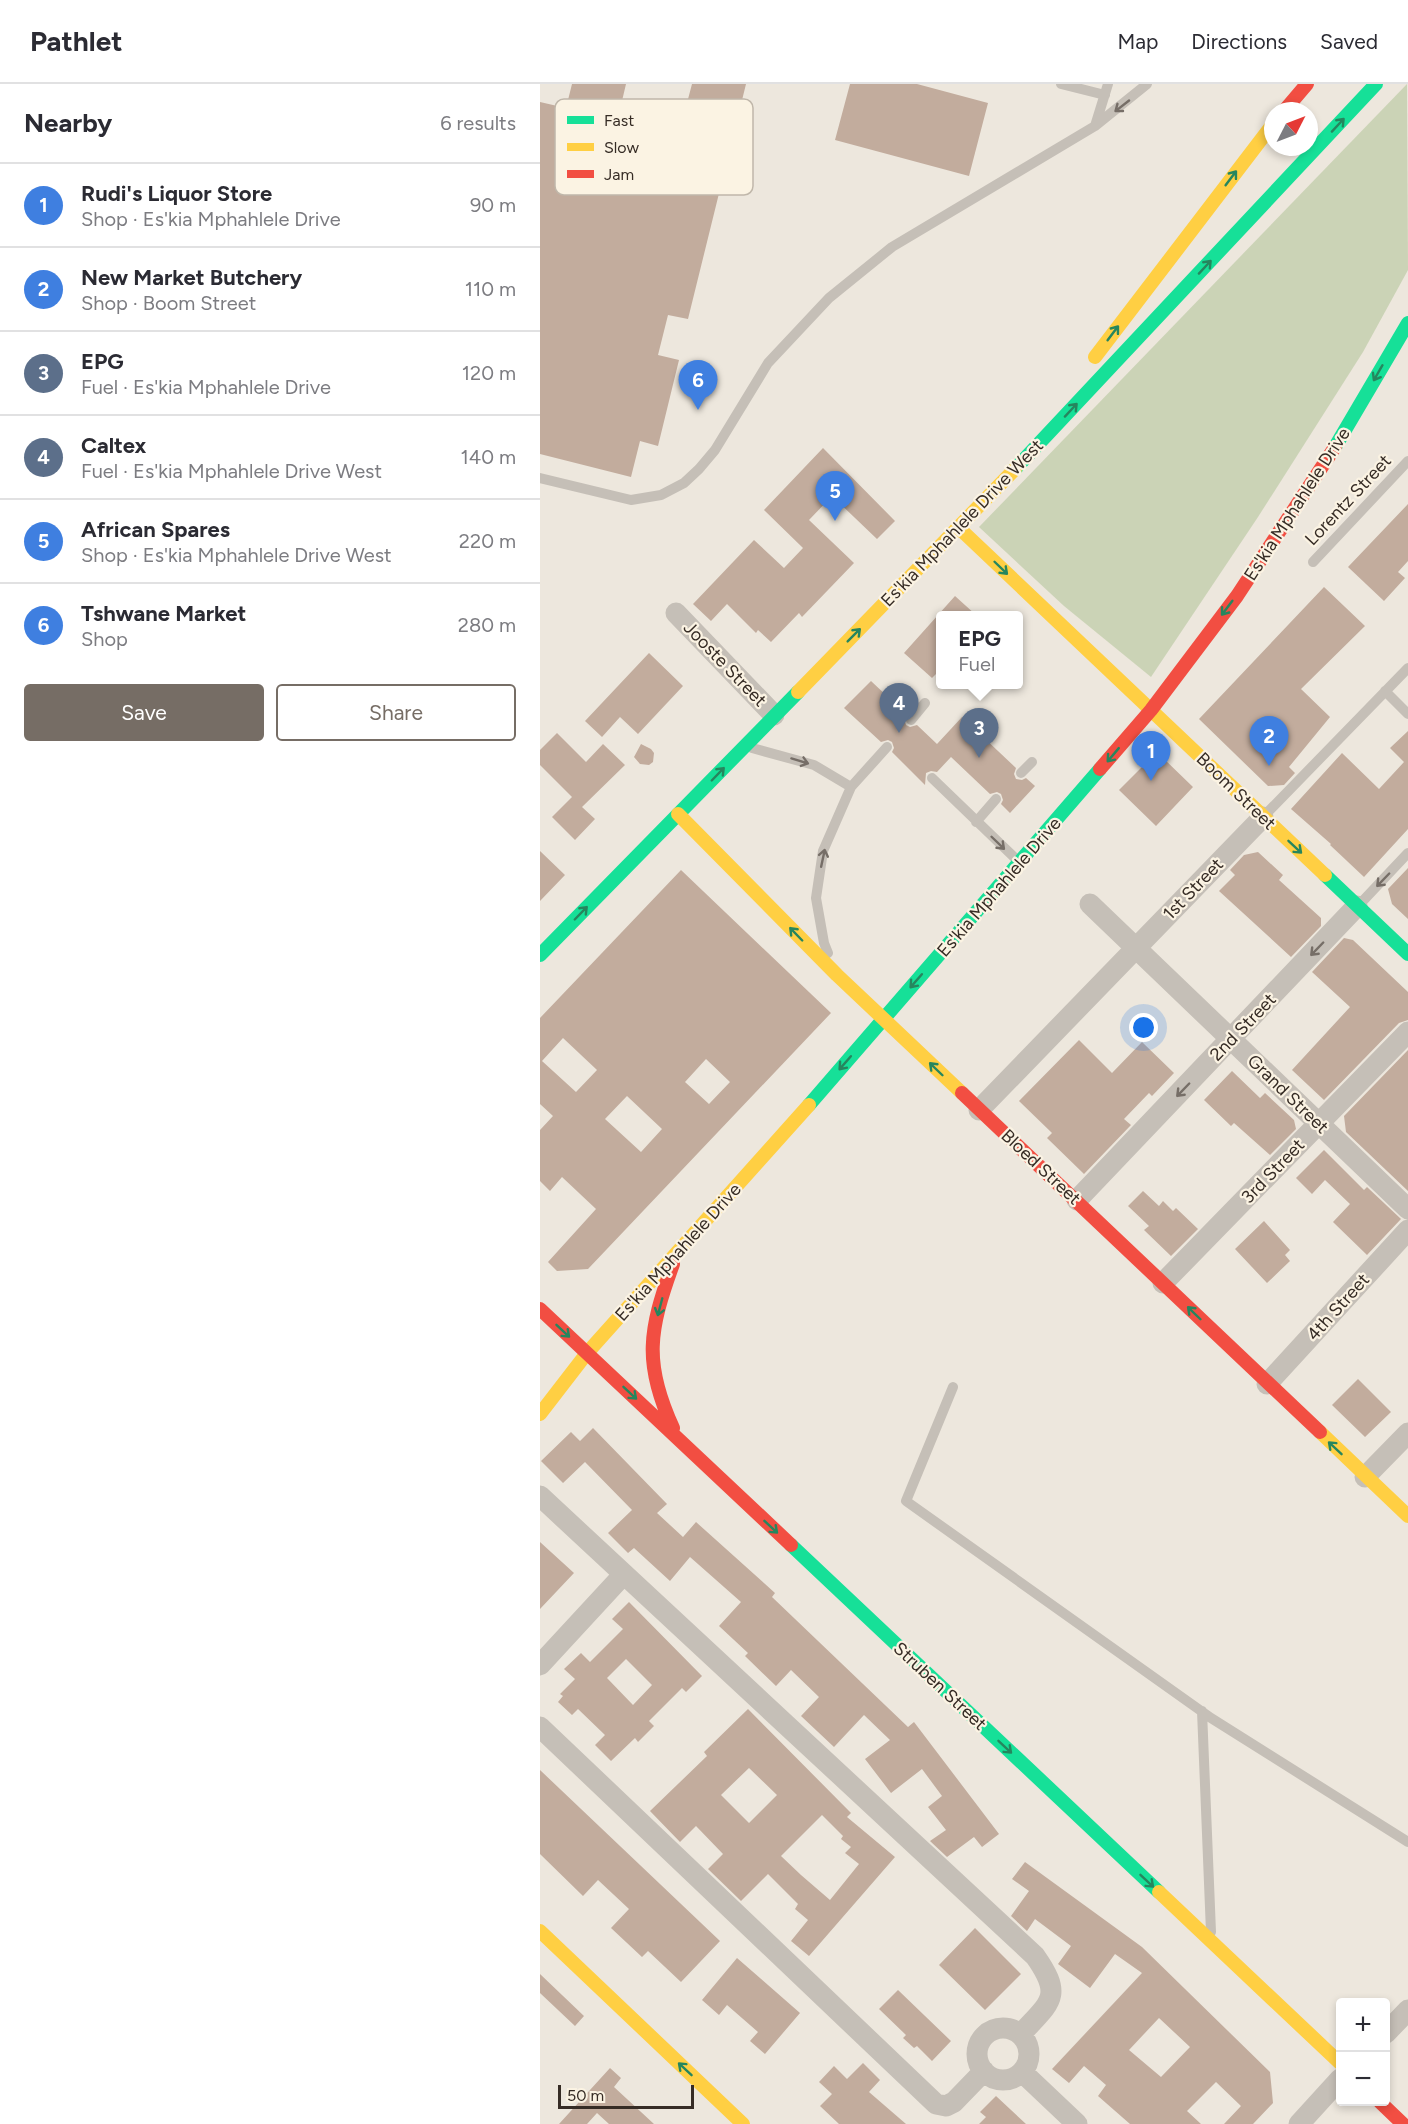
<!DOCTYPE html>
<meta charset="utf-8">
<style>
body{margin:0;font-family:Figtree,sans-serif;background:#f7f7f7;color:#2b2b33}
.controls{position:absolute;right:18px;bottom:18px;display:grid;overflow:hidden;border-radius:6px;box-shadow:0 3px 9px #0003}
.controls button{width:54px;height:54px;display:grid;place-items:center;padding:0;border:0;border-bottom:2px solid #e1e1e2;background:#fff;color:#2b2b33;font:30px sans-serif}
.compass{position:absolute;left:724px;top:18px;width:54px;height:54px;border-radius:50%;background:#fff;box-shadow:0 3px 9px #0003;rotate:48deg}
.scale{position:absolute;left:18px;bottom:15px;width:136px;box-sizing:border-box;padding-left:6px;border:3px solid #362c25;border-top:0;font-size:16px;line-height:21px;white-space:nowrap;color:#362c25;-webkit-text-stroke:4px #fbf3e3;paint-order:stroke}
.you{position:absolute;left:604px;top:944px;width:21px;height:21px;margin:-15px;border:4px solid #fff;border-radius:50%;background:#1a73e8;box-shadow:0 0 0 9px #1a73e833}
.badge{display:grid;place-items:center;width:39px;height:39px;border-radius:50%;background:#766d65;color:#fff;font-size:20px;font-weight:700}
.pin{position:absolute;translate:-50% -50px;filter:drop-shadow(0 2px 3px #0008)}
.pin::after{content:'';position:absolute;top:32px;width:21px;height:18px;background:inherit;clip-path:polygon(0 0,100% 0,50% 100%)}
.popup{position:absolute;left:396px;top:527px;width:87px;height:78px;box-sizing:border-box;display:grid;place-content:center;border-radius:6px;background:#fff;filter:drop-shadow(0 2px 4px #0005);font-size:20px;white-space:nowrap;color:#7c7c81}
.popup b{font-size:22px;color:#2b2b33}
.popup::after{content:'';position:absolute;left:50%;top:100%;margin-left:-12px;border:12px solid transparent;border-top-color:#fff}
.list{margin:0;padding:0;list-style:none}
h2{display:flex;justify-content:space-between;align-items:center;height:78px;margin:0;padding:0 24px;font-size:26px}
h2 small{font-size:20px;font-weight:400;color:#7c7c81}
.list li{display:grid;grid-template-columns:39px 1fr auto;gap:18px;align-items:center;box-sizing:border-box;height:84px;padding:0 24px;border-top:2px solid #e1e1e2}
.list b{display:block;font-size:22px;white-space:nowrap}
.list p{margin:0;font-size:20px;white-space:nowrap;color:#7c7c81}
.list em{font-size:20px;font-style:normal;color:#7c7c81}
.actions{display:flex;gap:12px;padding:18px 24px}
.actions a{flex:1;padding:14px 0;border:2px solid #766d65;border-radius:6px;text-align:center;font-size:21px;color:#766d65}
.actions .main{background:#766d65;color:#fff}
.map{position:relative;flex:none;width:868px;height:2040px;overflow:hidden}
header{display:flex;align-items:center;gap:36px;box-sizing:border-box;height:84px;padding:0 30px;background:#fff;border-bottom:2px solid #e1e1e2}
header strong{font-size:28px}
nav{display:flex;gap:33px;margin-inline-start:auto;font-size:21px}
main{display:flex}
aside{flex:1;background:#fff}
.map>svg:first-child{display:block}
.green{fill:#cbd3b6}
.building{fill:#c2ac9d;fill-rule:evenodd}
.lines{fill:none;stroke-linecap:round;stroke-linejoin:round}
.lane{stroke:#c5bfb7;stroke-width:10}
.street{stroke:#c5bfb7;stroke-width:21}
.fast{stroke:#16e098;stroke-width:14}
.slow{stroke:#ffcf43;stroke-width:14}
.jam{stroke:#f24e42;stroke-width:14}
.oneway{stroke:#766e67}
.oneway2{stroke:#26865e}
.labels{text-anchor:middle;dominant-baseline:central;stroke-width:4.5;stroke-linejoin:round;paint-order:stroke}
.street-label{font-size:18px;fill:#362c25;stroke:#fbf3e3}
.key{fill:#fbf3e3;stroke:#c0b7aa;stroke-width:1.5}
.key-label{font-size:16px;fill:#362c25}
</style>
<header>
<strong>Pathlet</strong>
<nav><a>Map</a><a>Directions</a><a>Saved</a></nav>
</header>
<main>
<aside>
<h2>Nearby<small>6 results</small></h2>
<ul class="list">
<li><span class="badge" style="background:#3f7fe0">1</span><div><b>Rudi's Liquor Store</b><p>Shop · Es'kia Mphahlele Drive</p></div><em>90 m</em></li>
<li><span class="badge" style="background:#3f7fe0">2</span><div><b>New Market Butchery</b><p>Shop · Boom Street</p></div><em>110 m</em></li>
<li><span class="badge" style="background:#5c6f8a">3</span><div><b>EPG</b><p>Fuel · Es'kia Mphahlele Drive</p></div><em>120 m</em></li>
<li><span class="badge" style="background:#5c6f8a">4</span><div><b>Caltex</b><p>Fuel · Es'kia Mphahlele Drive West</p></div><em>140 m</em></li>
<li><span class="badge" style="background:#3f7fe0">5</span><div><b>African Spares</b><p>Shop · Es'kia Mphahlele Drive West</p></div><em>220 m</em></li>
<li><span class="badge" style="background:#3f7fe0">6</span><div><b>Tshwane Market</b><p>Shop</p></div><em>280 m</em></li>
</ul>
<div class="actions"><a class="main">Save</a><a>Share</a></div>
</aside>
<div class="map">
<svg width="868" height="2040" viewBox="0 0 868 2040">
<rect width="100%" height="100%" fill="#ede7dd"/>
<path class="green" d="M867,0l1,186 -45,82 -105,165 -107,160 -87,-71 -85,-79z"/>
<path class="building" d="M32,0h54l-9,38 61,15 14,-53h54l-58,235 -20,-4 -10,40 21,5 -21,86 -18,-5 -9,36 -91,-23v-352l26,6z
M310,0h67l71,19 -19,73 -134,-36z
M283,364l72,73 -18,18 -45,-43 -23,24 45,43 -52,54 -3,-4 -28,29 -13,-12 -2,3 -29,-29 -16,17 -18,-17 61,-64 30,28 19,-20 -39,-38z
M868,420v57l-10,11 7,6 -21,23 -36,-34z
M784,503l41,39 -64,63 29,28 -41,50 6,6 -11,12 -16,1 -69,-67z
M415,512l21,19h-36v55l-8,8 -28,-25z
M109,569l34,33 -45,48 -18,-17 -18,20 -17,-16z
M331,597l35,33 -2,5 2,6 4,2 7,-2 20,19 25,-27 54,51 -2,6 2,5 6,1 4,-2 9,8 -25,27 -9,-9 2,-4 -2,-6 -4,-2 -7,2 -39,-37 -14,15 -6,-1 -5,2 -1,12 -33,-33 2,-4 -2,-6 -4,-2 -7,2 -37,-34z
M868,647v98l-44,48 -34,-32 1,-1 -40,-35 51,-56 37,36 25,-27 -14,-14z
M17,649l29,29 17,-18 22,21 -43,42 13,12 -20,21 -23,-23 20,-20 -32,-32v-15z
M101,660l10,5 3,4 -1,9 -4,3 -9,-1 -6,-7z
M622,673l31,30 -37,39 -37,-36 26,-26 6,5z
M0,767l25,24 -25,26z
M718,768l25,23 -4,5 42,38v8l-30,31 -72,-66 16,-16 -5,-5 14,-15z
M868,784v51l-16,-15 -4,-15z
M141,786l150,143 -243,256 -31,2 -9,-9 48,-53 -34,-32 -12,14 -10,-10v-51l13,-14 -13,-12v-86zM23,954l34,32 -21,22 -34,-31zM166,975l24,23 -21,22 -24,-22zM87,1012l35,33 -21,23 -36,-33z
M804,854l9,2 55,52v28l-9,3 -75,77 -32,-30 58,-63 -38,-35z
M539,956l33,33 30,-31 32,31 -22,23 -3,-3 -25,26 7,6 -47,49 -37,-36 5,-5 -33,-32z
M868,966v141l-62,-59 -2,-16z
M692,987l28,27 5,-5 29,27 2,9 -26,26 -36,-32 -3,3 -27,-26z
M784,1066l40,40 3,-3 34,32 -34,36 -34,-33 17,-18 -25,-24 -13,14 -16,-16z
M603,1107l16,15 4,-5 10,10 3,-3 22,21 -27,27 -27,-26 5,-4 -21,-20z
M724,1137l26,29 -5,5 5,6 -23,22 -32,-34z
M818,1295l33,33 -26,25 -33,-32z
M53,1344l74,76 -10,9 26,24 13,-15 79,71 -3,4 136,130 6,-5 85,112 -17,13 -8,-10 -27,20 -17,-16 16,-11 -18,-23 14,-11 -20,-27 -31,24 -26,-34 25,-19 -26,-25 -30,32 -33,-31 18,-19 -28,-27 -15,16 -31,-30 3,-3 -29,-27 22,-24 -51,-45 -20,24 -36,-33 -6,5 -20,-20 24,-23 -47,-48 -22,21 -22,-22 30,-29 9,9z
M0,1458l34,31 -34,36z
M89,1518l73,74 -16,16 -4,-4 -33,33 5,5 -16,16 -3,-4 -24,23 -16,-16 10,-10 -27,-26 -6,6 -14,-13 5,-6 -3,-2 15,-15 -11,-10 17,-16 9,9 33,-33 -11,-10zM86,1575l26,26 -19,20 -26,-27z
M208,1625l103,104 -4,4 48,40 -86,99 -18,-15 17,-21 -13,-11 3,-5 -30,-30 -27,27 -33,-32 15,-15 -27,-28 -16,16 -30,-31 57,-55 -3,-4zM209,1684l28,27 -28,28 -28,-28zM282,1731l21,21 -2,3 10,8 -6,6 14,11 -29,36 -29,-25 -20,-19z
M0,1686l180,171 -39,41 -33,-31 -6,6 -31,-29 18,-19 -31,-29 -15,16 -43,-42z
M485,1778l117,85 128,125 3,31 -20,21h-29l17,-18 -25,-24 -29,29 14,13h-71l-32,-28 8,-11 -22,-19 -15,17 -17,-14 90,-96 -27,-19 -25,34 -32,-24 13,-18 -36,-27 -8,12 -16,-15 18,-25 -17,-12zM619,1934l31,29 -29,30 -32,-27z
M435,1844l46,46 -36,36 -46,-45z
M197,1874l63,55 -35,41 -15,-13 8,-9 -31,-27 -8,10 -17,-15z
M0,1890l44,42 -9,10 -35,-33z
M358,1906l53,51 -19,20 -15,-15 -3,2 -11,-10 3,-3 -27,-26z
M323,1979l17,17 -11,12 37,32h-67l-19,-18 12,-12 -13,-12 15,-16 13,13z
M70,1984l11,10 -7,9 40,37h-45l-12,-11 -10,11h-28z
M456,2012l30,28h-47l7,-7 -6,-5z"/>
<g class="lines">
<path class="lane" d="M521,0l44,11
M555,42l13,-42
M0,394l91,22 30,-5 23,-12 15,-14 16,-19 53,-87 61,-65 63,-51 203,-121 52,-42
M773,478l95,-101
M845,607l23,23
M371,636l14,-17
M212,664l62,17 37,22
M481,689l11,-11
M392,694l86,83
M724,732l144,-148
M436,738l20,-23
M819,821l49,-52
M288,869l-4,-10 -8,-45 7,-47 28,-64 36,-40
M413,1303l-47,114 305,217 197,124
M662,1627l9,221"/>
<path class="street" d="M136,529l98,102
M550,820l318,305
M439,1026l284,-293
M537,1116l280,-294
M623,1199l245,-251
M727,1300l141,-154
M825,1393l43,-44
M0,1412l495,460c29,41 15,46 -14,78
M0,1581l84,-91
M0,1643l396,377 10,2 8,-4 30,-31
M437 1970a26 26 0 1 1 52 0a26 26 0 1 1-52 0Z
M846,1949l22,-23
M482,1988l55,52
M759,2040l41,-45"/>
<path class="fast" d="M795,363l73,-124
M475,385l361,-385
M785,791l83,79
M0,871l258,-263
M269,1021l291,-336
M251,1461l368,347"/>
<path class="slow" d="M555,273l178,-233
M419,444l366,347
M258,608l217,-223
M138,730l159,161 125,118
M0,1330l47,-61 222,-248
M780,1348l88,84
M619,1808l181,171
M0,1847l203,193"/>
<path class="jam" d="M744,27l23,-27
M560,685l51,-59 86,-114 98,-149
M422,1009l358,339
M133,1180c-24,66 -30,99 0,164
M0,1225l251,236
M840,2018l23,22"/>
</g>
<defs><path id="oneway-shaft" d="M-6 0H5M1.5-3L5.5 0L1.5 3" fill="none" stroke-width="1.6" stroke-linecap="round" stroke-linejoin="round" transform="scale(1.5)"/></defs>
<g class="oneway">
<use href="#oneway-shaft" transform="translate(582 22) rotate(142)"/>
<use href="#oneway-shaft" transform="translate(260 677) rotate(17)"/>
<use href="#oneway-shaft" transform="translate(458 759) rotate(44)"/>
<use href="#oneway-shaft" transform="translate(283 774) rotate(-78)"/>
<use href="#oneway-shaft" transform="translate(843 796) rotate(134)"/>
<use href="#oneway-shaft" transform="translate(777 865) rotate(134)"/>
<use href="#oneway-shaft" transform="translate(643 1006) rotate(134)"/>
</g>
<g class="oneway2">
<use href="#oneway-shaft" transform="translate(798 41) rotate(-47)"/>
<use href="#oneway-shaft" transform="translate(691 94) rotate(-53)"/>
<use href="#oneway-shaft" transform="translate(665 183) rotate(-47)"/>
<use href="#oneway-shaft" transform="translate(573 249) rotate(-53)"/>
<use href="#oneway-shaft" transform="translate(838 289) rotate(120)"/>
<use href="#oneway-shaft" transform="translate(531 326) rotate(-47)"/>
<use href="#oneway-shaft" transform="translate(461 484) rotate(44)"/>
<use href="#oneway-shaft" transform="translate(687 524) rotate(127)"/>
<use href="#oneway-shaft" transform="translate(314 551) rotate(-45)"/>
<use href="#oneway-shaft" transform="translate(573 671) rotate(130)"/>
<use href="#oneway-shaft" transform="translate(178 690) rotate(-46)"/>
<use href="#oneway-shaft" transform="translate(755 763) rotate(43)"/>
<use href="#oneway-shaft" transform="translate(41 829) rotate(-46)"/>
<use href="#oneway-shaft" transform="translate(256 850) rotate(-134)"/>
<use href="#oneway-shaft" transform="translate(376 897) rotate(131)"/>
<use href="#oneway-shaft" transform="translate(305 979) rotate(131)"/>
<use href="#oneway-shaft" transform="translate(396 985) rotate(-136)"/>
<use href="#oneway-shaft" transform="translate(120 1223) rotate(105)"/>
<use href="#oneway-shaft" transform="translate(654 1229) rotate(-136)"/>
<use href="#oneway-shaft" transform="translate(23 1247) rotate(43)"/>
<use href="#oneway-shaft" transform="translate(90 1309) rotate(43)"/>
<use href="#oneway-shaft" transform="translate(795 1364) rotate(-137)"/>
<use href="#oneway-shaft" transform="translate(231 1443) rotate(43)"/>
<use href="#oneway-shaft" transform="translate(465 1663) rotate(43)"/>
<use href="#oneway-shaft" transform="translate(607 1797) rotate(43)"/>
<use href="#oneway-shaft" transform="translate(145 1985) rotate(-137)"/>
</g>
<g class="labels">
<g class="street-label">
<text transform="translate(808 416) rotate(-47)">Lorentz Street</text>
<text transform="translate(757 420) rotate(-57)">Es'kia Mphahlele Drive</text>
<text transform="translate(422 439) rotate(-46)">Es'kia Mphahlele Drive West</text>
<text transform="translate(185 580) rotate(46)">Jooste Street</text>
<text transform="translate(696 707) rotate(44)">Boom Street</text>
<text transform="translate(459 803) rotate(-49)">Es'kia Mphahlele Drive</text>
<text transform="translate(653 805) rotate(-46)">1st Street</text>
<text transform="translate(703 943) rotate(-46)">2nd Street</text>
<text transform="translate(748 1010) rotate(44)">Grand Street</text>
<text transform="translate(501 1083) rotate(43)">Bloed Street</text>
<text transform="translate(733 1087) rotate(-46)">3rd Street</text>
<text transform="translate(138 1168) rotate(-48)">Es'kia Mphahlele Drive</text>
<text transform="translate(798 1223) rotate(-48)">4th Street</text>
<text transform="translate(400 1602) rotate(43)">Struben Street</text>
</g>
</g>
<rect x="15" y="15" width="198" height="96" rx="9" class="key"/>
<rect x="27" y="32" width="27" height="8" fill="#16e098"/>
<rect x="27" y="59" width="27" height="8" fill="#ffcf43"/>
<rect x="27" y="86" width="27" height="8" fill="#f24e42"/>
<g class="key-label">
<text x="64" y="42">Fast</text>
<text x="64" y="69">Slow</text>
<text x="64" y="96">Jam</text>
</g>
</svg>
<div class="controls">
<button>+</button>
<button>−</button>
</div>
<svg class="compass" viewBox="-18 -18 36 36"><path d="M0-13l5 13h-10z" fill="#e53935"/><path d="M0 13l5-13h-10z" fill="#7c7c81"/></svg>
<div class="scale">50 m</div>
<div class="you"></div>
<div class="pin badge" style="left:611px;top:697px;background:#3f7fe0">1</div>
<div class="pin badge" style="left:729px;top:682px;background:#3f7fe0">2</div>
<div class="pin badge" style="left:439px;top:674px;background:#5c6f8a">3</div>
<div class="popup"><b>EPG</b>Fuel</div>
<div class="pin badge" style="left:359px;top:649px;background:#5c6f8a">4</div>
<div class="pin badge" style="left:295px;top:437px;background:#3f7fe0">5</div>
<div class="pin badge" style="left:158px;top:326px;background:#3f7fe0">6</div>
</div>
</main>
